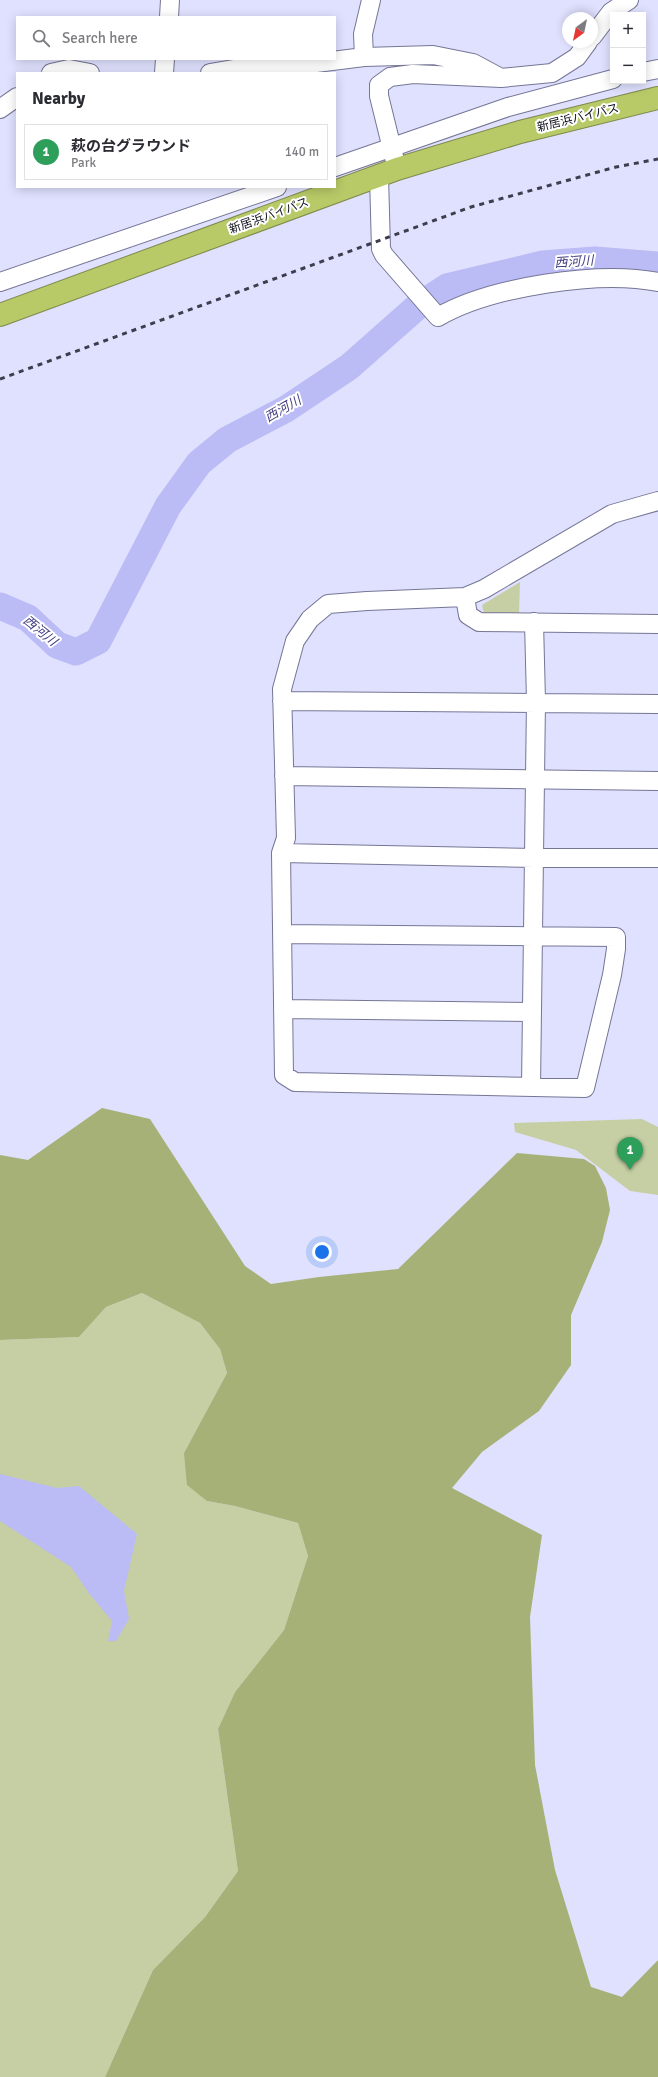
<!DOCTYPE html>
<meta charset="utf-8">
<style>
body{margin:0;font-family:Signika,"Noto Sans JP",sans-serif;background:#f7f7f7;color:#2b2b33}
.controls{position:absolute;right:12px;top:12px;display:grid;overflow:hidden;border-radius:0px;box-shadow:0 2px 10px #0003}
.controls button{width:36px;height:36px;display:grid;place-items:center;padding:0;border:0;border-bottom:1px solid #e1e1e2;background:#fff;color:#2b2b33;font:20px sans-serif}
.compass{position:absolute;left:562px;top:12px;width:36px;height:36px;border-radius:50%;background:#fff;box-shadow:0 2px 10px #0003;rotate:213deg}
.you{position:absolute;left:322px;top:1252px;width:14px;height:14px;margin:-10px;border:3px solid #fff;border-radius:50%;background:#1a73e8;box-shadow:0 0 0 6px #1a73e833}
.badge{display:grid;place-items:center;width:26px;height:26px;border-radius:50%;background:#d93025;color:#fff;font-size:13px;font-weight:700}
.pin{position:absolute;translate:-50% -33px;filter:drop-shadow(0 1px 2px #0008)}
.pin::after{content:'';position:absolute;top:21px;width:14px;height:12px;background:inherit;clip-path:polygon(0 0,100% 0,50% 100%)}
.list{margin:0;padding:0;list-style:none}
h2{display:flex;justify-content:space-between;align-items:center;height:52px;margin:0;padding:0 16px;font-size:17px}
h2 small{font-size:13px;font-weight:400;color:#7c7c81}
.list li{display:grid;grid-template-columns:26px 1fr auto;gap:12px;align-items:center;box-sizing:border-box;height:56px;margin:0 8px 8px;padding:0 8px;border:1px solid #e1e1e2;border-radius:0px}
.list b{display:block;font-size:15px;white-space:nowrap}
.list p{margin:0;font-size:13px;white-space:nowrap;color:#7c7c81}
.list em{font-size:13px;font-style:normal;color:#7c7c81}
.icon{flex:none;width:22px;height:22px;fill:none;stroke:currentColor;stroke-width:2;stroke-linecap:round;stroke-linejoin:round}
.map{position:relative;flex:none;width:658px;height:2077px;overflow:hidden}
.search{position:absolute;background:#fff;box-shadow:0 2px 10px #0003;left:16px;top:16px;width:320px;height:44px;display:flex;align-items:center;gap:10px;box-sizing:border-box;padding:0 14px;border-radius:0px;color:#7c7c81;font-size:15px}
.panel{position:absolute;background:#fff;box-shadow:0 2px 10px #0003;left:16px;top:72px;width:320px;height:116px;border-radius:0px}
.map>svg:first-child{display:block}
.green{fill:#c6cfa4}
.forest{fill:#a5b176}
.water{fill:#bbbbf5}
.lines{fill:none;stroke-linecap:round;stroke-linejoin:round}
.river{stroke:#bbbbf5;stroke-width:27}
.street-casing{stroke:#757696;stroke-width:20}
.highway-casing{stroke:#7e894e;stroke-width:24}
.street{stroke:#fff;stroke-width:18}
.highway{stroke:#b8c967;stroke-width:22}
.rail{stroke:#3d3d4d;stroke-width:3;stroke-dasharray:5 5;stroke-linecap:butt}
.labels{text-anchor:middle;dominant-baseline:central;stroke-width:4;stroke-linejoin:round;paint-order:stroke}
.street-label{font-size:12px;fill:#13131f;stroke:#fff}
.water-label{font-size:13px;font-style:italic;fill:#423d81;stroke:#fff}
</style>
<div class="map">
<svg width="658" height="2077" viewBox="0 0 658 2077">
<rect width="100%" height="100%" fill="#e0e1fe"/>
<path class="green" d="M520,582l-1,33 -35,-1 -2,-9z
M642,1119l16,8v68l-28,-4 -54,-41 -61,-18 -1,-9z
M142,1293l58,30 20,26 7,24 -43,80 23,48 28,5 63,17 10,33 -24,74 -49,62 -17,37 20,142 -33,46 -52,53 -48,107h-105v-737l79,-3 27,-30z"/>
<path class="forest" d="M102,1108l48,11 95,147 26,18 48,-7 79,-8 119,-116 67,6 11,7 11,22 4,22 -8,32 -31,73v50l-32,46 -57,41 -30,36 90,47 -12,82 5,148 20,105 36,117 31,10 36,-37v117h-553l48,-107 52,-53 33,-46 -20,-142 17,-37 49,-62 24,-74 -10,-33 -63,-17 -28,-5 -20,-16 -3,-32 43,-80 -7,-24 -20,-26 -58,-30 -36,14 -27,30 -79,3v-185l28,5z"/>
<path class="water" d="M0,1474l57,14 22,-2 58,48 -13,57 5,28 -13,22h-8l4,-20 -24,-29 -17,-25 -71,-46z"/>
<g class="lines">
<path class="river" d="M0,606l28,12 29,27 19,7 22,-11 70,-135 31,-43 28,-23 59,-31 63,-42 69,-61 29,-19 96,-23 52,-4 63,5"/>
<defs>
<path id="street" d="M169,17l1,-17
M592,37l19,-25 18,-12
M364,57l-1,-23 8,-34
M643,72l15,-3
M51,73l18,-4 21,4
M164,73l1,-14
M210,73l35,-6 63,-3 56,-7 69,-2 40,8 28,15 -88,-4 -23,3 -11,8v11l18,73
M501,78l51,-5 25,-16 11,-15
M0,109l17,-12
M335,167l173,-60 105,-28
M379,176l2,73 3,6 54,62c52,-30 161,-47 220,-35
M0,282l277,-95
M465,597l3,18 11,7 179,2
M282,701l376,3
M284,776l374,5
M281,853l253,5h124
M282,934l334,3v12l-4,26 -27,113 -290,-6 -11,-7 -3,-222 5,-15 -4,-149 13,-48 15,-22 18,-15 39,-3 98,-4 19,-8 128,-75 46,-13
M283,1009l249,3
M531,1087l5,-386 -2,-79"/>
<path id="highway" d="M0,315l397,-146 123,-37 138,-34"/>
</defs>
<use href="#street" class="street-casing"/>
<use href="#highway" class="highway-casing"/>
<use href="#street" class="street"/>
<use href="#highway" class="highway"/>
<path class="rail" d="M0,379l471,-172 145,-40 42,-8"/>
</g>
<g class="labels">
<g class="street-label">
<text transform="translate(578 118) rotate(-14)">新居浜バイパス</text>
<text transform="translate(269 216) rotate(-20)">新居浜バイパス</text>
</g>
<g class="water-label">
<text transform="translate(574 262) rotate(-4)">西河川</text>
<text transform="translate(283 409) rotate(-30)">西河川</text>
<text transform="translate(40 631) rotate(39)">西河川</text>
</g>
</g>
</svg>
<div class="controls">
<button>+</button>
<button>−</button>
</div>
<svg class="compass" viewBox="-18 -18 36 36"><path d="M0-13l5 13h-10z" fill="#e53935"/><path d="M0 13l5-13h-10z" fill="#7c7c81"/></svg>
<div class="you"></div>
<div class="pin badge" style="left:630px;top:1170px;background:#2e9e5b">1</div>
<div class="search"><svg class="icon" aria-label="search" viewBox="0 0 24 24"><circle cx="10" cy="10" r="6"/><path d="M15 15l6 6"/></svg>Search here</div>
<section class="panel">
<h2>Nearby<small></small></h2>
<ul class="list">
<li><span class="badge" style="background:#2e9e5b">1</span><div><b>萩の台グラウンド</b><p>Park</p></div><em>140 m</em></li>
</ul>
</section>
</div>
